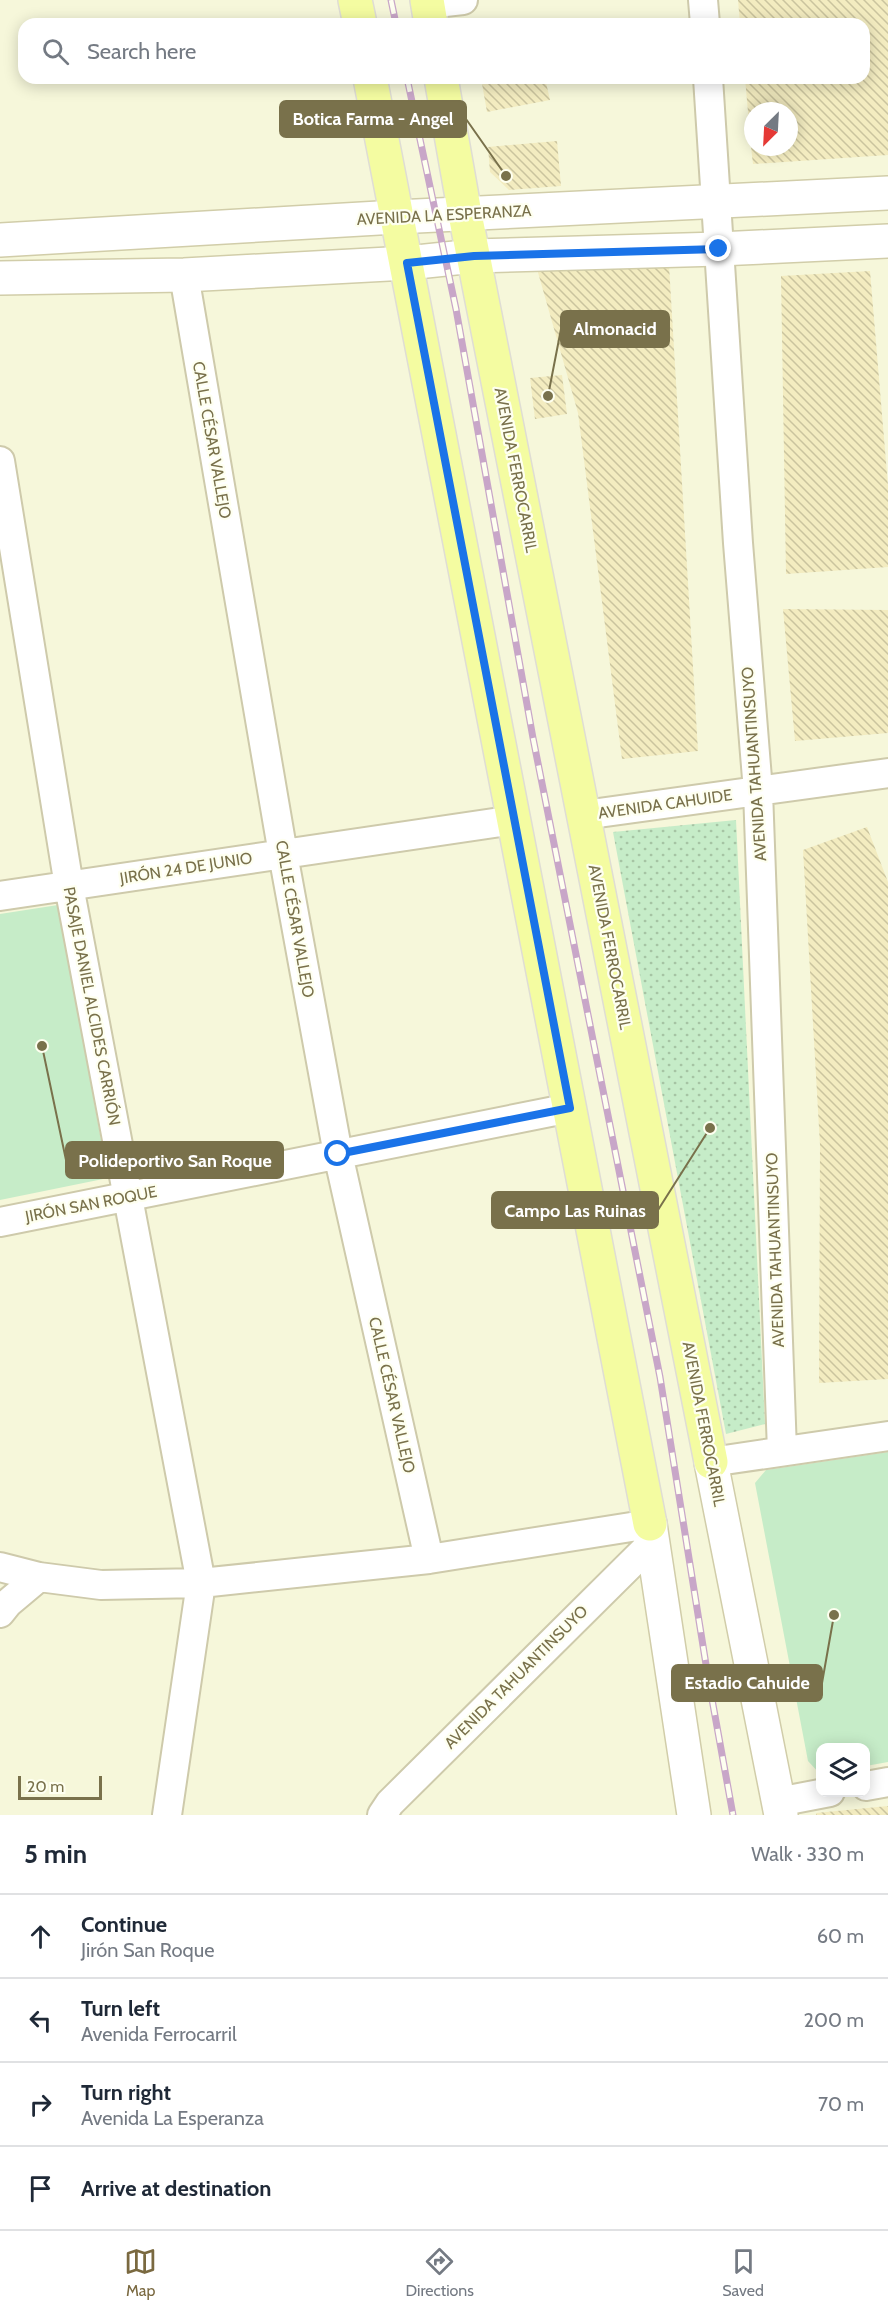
<!DOCTYPE html>
<meta charset="utf-8">
<style>
body{margin:0;font-family:Cabin,sans-serif;background:#f2f2f3;color:#1f2937}
.controls{position:absolute;right:18px;bottom:18px;display:grid;overflow:hidden;border-radius:12px;box-shadow:0 3px 15px #0003}
.controls button{width:54px;height:54px;display:grid;place-items:center;padding:0;border:0;border-bottom:2px solid #e0e1e3;background:#fff;color:#1f2937;font:30px sans-serif}
.compass{position:absolute;left:744px;top:102px;width:54px;height:54px;border-radius:50%;background:#fff;box-shadow:0 3px 15px #0003;rotate:204deg}
.scale{position:absolute;left:18px;bottom:15px;width:84px;box-sizing:border-box;padding-left:6px;border:3px solid #79714b;border-top:0;font-size:16px;line-height:21px;white-space:nowrap;color:#79714b;-webkit-text-stroke:4px #fefff0;paint-order:stroke}
.stop{position:absolute;width:18px;height:18px;margin:-14px;border:4px solid #1a73e8;border-radius:50%;background:#fff}
.stop.end{background:#1a73e8;border-color:#fff;box-shadow:0 2px 6px #0008}
.list{margin:0;padding:0;list-style:none}
h2{display:flex;justify-content:space-between;align-items:center;height:78px;margin:0;padding:0 24px;font-size:26px}
h2 small{font-size:20px;font-weight:400;color:#747a83}
.list li{display:grid;grid-template-columns:39px 1fr auto;gap:18px;align-items:center;box-sizing:border-box;height:84px;padding:0 24px;border-top:2px solid #e0e1e3}
.list b{display:block;font-size:22px;white-space:nowrap}
.list p{margin:0;font-size:20px;white-space:nowrap;color:#747a83}
.list em{font-size:20px;font-style:normal;color:#747a83}
.icon{flex:none;width:33px;height:33px;fill:none;stroke:currentColor;stroke-width:2;stroke-linecap:round;stroke-linejoin:round}
.map{position:relative;flex:none;width:888px;height:1815px;overflow:hidden}
.search{position:absolute;background:#fff;box-shadow:0 3px 15px #0003;left:18px;right:18px;top:18px;height:66px;display:flex;align-items:center;gap:15px;box-sizing:border-box;padding:0 21px;border-radius:18px;color:#747a83;font-size:22px}
.sheet{height:414px;background:#fff}
nav{display:flex;justify-content:space-around;align-items:center;box-sizing:border-box;height:84px;border-top:2px solid #e0e1e3;background:#fff;font-size:16px;color:#747a83}
nav a{display:grid;justify-items:center;gap:3px}
nav .on{color:#7a6940}
.map>svg:first-child{display:block}
.residential{fill:#f6f7da;fill-rule:evenodd}
.park{fill:url(#park-dots)}
.pitch{fill:#c6ecc8}
.building{fill:url(#building-back-hatch)}
.lines{fill:none;stroke-linecap:round;stroke-linejoin:round}
.street-casing{stroke:#cecaab;stroke-width:32}
.secondary-casing{stroke:#d1cda9;stroke-width:36}
.primary-casing{stroke:#dfddd4;stroke-width:36}
.street{stroke:#fff;stroke-width:28}
.secondary{stroke:#fff;stroke-width:33}
.primary{stroke:#f4fca1;stroke-width:33}
.rail-casing{stroke:#c8a6c8;stroke-width:7}
.rail{stroke:#fefff0;stroke-width:4.5;stroke-dasharray:14;stroke-linecap:butt}
.route{stroke:#1a73e8;stroke-width:8}
.labels{text-anchor:middle;dominant-baseline:central;stroke-width:4.5;stroke-linejoin:round;paint-order:stroke}
.street-label{font-size:16px;fill:#79714b;stroke:#fefff0}
.leader{fill:none;stroke:#79714b;stroke-width:2}
.callout-dot{fill:#79714b;stroke:#fefff0;stroke-width:2}
.callout{fill:#79714b;stroke:#79714b;stroke-width:2}
.callout-label{font-size:18px;text-anchor:middle;font-weight:bold;fill:#fff}
</style>
<div class="map">
<svg width="888" height="1815" viewBox="0 0 888 1815">
<defs>
<pattern id="park-dots" width="8" height="8" patternUnits="userSpaceOnUse" patternTransform="scale(1.5)"><rect width="8" height="8" fill="#c6ecc8"/><path d="M2 2h.1M6 6h.1" fill="none" stroke="#a6c4a4" stroke-width="1.8" stroke-linecap="round"/></pattern>
<pattern id="building-back-hatch" width="6" height="6" patternUnits="userSpaceOnUse" patternTransform="scale(1.5)"><rect width="6" height="6" fill="#f3ecc0"/><path d="M-1 5l2 2M0 0l6 6M5-1l2 2" fill="none" stroke="#cac49e"/></pattern>
</defs>
<rect width="100%" height="100%" fill="#fcfde9"/>
<path class="residential" d="M0,0h888v1815h-888zM24,24h840v54h-840zM753,111h36v36h-36zM820,1748h46v44h-46z"/>
<path class="park" d="M736,820l29,604 -39,10 -113,-602z"/>
<path class="pitch" d="M58,905l50,273 -108,22v-286z
M888,1452v310l-22,4v-18h-46v26l-12,-13 -53,-278 11,-13z"/>
<path class="building" d="M738,0h150v155l-135,9 -2,-17h38v-36h-36v35h-2l-6,-68h119v-54h-124z
M481,78h64l5,22 -63,12z
M557,141l4,45 -52,4 -19,-18 -2,-25z
M669,265l29,486 -76,8 -44,-346 -41,-144z
M870,271l18,215v81l-102,7 -5,-298z
M562,375l5,39 -32,5 -5,-41z
M783,609l105,1v123l-93,8z
M867,827l21,55v497l-69,4 1,-238 -17,-295z
M888,1806v9h-72v-2z"/>
<g class="lines">
<defs>
<path id="street" d="M703,0l2,24
M427,4l36,-4
M708,78l30,465 20,248 24,660
M184,275l99,579 55,300 91,405
M0,461l69,425 132,697 -34,232
M584,815l304,-42
M0,896l514,-76
M0,1222l570,-114
M711,1462l177,-26
M0,1567l39,10 62,8 100,-2 228,-24 221,-35
M0,1613l8,-10 31,-26
M866,1786l22,-4
M778,1802l52,-10
M382,1815l8,-12 263,-261"/>
<path id="secondary" d="M0,240l396,-23 492,-24
M0,278l184,-3 223,-12 67,-7 245,-7 169,-8
M711,1462l70,353
M650,1524l44,291"/>
<path id="primary" d="M355,0l5,24
M427,0l4,24
M370,78l280,1446
M441,78l24,136 246,1248"/>
</defs>
<use href="#street" class="street-casing"/>
<use href="#secondary" class="secondary-casing"/>
<use href="#primary" class="primary-casing"/>
<use href="#street" class="street"/>
<use href="#secondary" class="secondary"/>
<use href="#primary" class="primary"/>
<defs>
<path id="rail" d="M391,0l5,24
M407,78l49,231 77,429 127,639 48,300 25,138"/>
</defs>
<use href="#rail" class="rail-casing"/>
<use href="#rail" class="rail"/>
</g>
<g class="lines">
<path class="route" d="M338,1154l232,-46 -163,-845 67,-7 245,-7"/>
</g>
<g class="labels">
<g class="street-label">
<text transform="translate(444 215) rotate(-3)">AVENIDA LA ESPERANZA</text>
<text transform="translate(212 440) rotate(80)">CALLE CÉSAR VALLEJO</text>
<text transform="translate(516 470) rotate(79)">AVENIDA FERROCARRIL</text>
<text transform="translate(754 764) rotate(-94)">AVENIDA TAHUANTINSUYO</text>
<text transform="translate(665 804) rotate(-8)">AVENIDA CAHUIDE</text>
<text transform="translate(186 868) rotate(-9)">JIRÓN 24 DE JUNIO</text>
<text transform="translate(295 919) rotate(80)">CALLE CÉSAR VALLEJO</text>
<text transform="translate(610 947) rotate(79)">AVENIDA FERROCARRIL</text>
<text transform="translate(92 1006) rotate(79)">PASAJE DANIEL ALCIDES CARRIÓN</text>
<text transform="translate(91 1204) rotate(-11)">JIRÓN SAN ROQUE</text>
<text transform="translate(775 1250) rotate(-92)">AVENIDA TAHUANTINSUYO</text>
<text transform="translate(392 1395) rotate(77)">CALLE CÉSAR VALLEJO</text>
<text transform="translate(704 1424) rotate(79)">AVENIDA FERROCARRIL</text>
<text transform="translate(516 1677) rotate(-45)">AVENIDA TAHUANTINSUYO</text>
</g>
</g>
<path class="leader" d="M506 176L466 119M548 396L561 329M42 1046L66 1160M710 1128L658 1210M834 1615L822 1683"/>
<g class="callout-dot">
<circle cx="506" cy="176" r="6"/>
<circle cx="548" cy="396" r="6"/>
<circle cx="42" cy="1046" r="6"/>
<circle cx="710" cy="1128" r="6"/>
<circle cx="834" cy="1615" r="6"/>
</g>
<g class="callout">
<rect x="280" y="101" width="186" height="36" rx="6"/>
<rect x="561" y="311" width="108" height="36" rx="6"/>
<rect x="66" y="1142" width="217" height="36" rx="6"/>
<rect x="492" y="1192" width="166" height="36" rx="6"/>
<rect x="672" y="1665" width="150" height="36" rx="6"/>
</g>
<g class="callout-label">
<text x="373" y="125">Botica Farma - Angel</text>
<text x="615" y="335">Almonacid</text>
<text x="175" y="1167">Polideportivo San Roque</text>
<text x="575" y="1217">Campo Las Ruinas</text>
<text x="747" y="1689">Estadio Cahuide</text>
</g>
</svg>
<div class="controls">
<button><svg class="icon" aria-label="layers" viewBox="0 0 24 24"><path d="M12 4l9 5-9 5-9-5zM3 14l9 5 9-5"/></svg></button>
</div>
<svg class="compass" viewBox="-18 -18 36 36"><path d="M0-13l5 13h-10z" fill="#e53935"/><path d="M0 13l5-13h-10z" fill="#747a83"/></svg>
<div class="scale">20 m</div>
<div class="stop" style="left:338px;top:1154px"></div>
<div class="stop end" style="left:719px;top:249px"></div>
<div class="search"><svg class="icon" aria-label="search" viewBox="0 0 24 24"><circle cx="10" cy="10" r="6"/><path d="M15 15l6 6"/></svg>Search here</div>
</div>
<section class="sheet">
<h2>5 min<small>Walk · 330 m</small></h2>
<ul class="list">
<li><svg class="icon" aria-label="ahead" viewBox="0 0 24 24"><path d="M12 20V5M6 11l6-6 6 6"/></svg><div><b>Continue</b><p>Jirón San Roque</p></div><em>60 m</em></li>
<li><svg class="icon" aria-label="left" viewBox="0 0 24 24"><path d="M17 20v-9H6M10 6l-5 5 5 5"/></svg><div><b>Turn left</b><p>Avenida Ferrocarril</p></div><em>200 m</em></li>
<li><svg class="icon" aria-label="right" viewBox="0 0 24 24"><path d="M7 20v-9h11M14 6l5 5-5 5"/></svg><div><b>Turn right</b><p>Avenida La Esperanza</p></div><em>70 m</em></li>
<li><svg class="icon" aria-label="arrive" viewBox="0 0 24 24"><path d="M6 21V4h12l-3 4 3 4H6"/></svg><div><b>Arrive at destination</b></div></li>
</ul>
</section>
<nav>
<a class="on"><svg class="icon" aria-label="map" viewBox="0 0 24 24"><path d="M3 6l6-2 6 2 6-2v14l-6 2-6-2-6 2zM9 4v14M15 6v14"/></svg>Map</a>
<a><svg class="icon" aria-label="directions" viewBox="0 0 24 24"><path d="M12 3l9 9-9 9-9-9zM9 14v-3h6M13 9l2 2-2 2"/></svg>Directions</a>
<a><svg class="icon" aria-label="saved" viewBox="0 0 24 24"><path d="M7 4h10v16l-5-4-5 4z"/></svg>Saved</a>
</nav>
